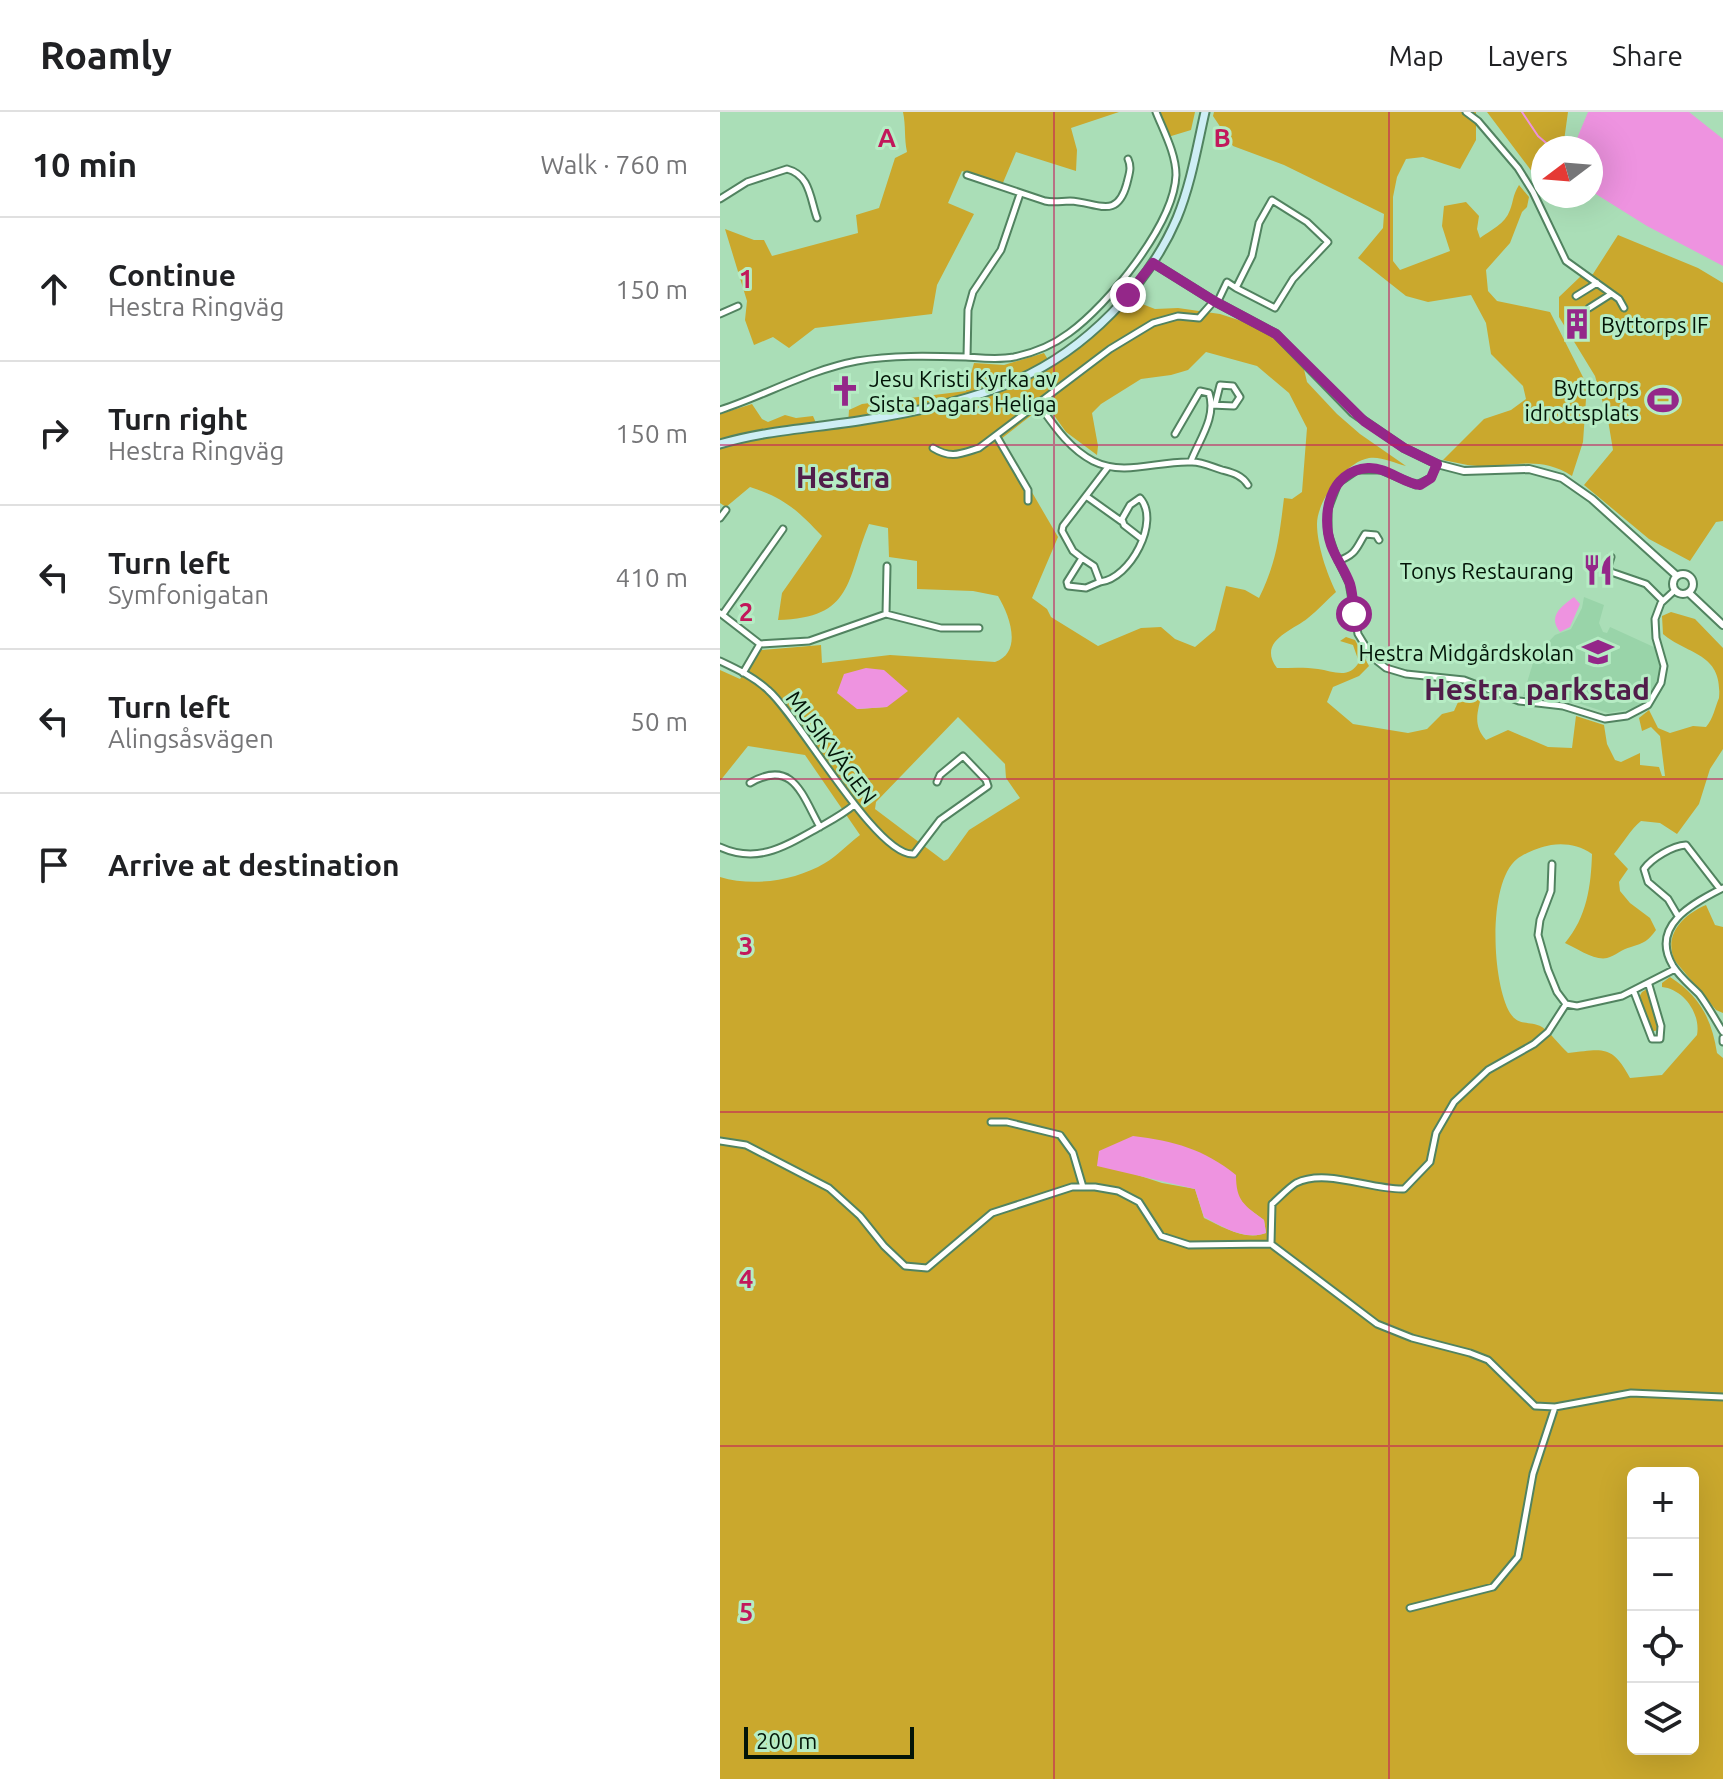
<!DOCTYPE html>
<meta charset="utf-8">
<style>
body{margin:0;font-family:Ubuntu,sans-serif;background:#f2f2f2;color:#202124}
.controls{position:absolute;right:24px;bottom:24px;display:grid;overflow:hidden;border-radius:12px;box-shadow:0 8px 32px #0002}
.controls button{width:72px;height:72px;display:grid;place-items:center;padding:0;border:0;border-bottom:2px solid #e0e0e0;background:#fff;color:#202124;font:40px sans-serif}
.compass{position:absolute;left:811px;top:24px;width:72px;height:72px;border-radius:50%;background:#fff;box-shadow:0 8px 32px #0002;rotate:254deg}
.scale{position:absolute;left:24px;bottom:20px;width:170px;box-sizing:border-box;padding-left:8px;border:4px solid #031508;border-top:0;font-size:22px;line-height:28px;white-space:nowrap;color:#031508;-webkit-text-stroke:6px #b6ecc4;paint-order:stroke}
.stop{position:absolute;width:24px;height:24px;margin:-18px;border:6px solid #942789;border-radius:50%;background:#fff}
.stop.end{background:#942789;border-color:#fff;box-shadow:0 2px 8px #0008}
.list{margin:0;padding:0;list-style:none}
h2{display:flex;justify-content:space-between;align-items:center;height:104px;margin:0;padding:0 32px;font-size:34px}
h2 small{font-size:26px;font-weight:400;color:#757577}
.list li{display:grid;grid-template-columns:52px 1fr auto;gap:24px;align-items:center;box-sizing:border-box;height:144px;padding:0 32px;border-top:2px solid #e0e0e0}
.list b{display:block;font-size:30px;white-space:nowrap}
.list p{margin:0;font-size:26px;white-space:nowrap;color:#757577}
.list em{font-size:26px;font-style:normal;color:#757577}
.icon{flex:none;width:44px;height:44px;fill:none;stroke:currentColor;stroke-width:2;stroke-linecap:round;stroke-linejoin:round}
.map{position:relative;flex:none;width:1003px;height:1667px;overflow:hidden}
header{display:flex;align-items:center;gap:48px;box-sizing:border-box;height:112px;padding:0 40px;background:#fff;border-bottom:2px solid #e0e0e0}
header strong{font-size:38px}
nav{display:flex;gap:44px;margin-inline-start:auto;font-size:28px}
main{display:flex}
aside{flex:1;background:#fff}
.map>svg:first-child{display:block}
.built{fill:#99d4a9}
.green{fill:#caa82d;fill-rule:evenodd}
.water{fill:#ee93e0}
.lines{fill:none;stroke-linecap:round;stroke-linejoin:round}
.stream{stroke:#ee93e0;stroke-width:2}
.minor-casing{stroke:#518360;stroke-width:9}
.tertiary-casing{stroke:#518360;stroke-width:10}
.secondary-casing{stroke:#518360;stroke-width:11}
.minor{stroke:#fff;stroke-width:5}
.tertiary{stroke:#fff;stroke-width:6}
.secondary{stroke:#ceeef5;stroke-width:7}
.route{stroke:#942789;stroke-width:10}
.grid{fill:none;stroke:#c2185b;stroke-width:2;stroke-opacity:0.55}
.labels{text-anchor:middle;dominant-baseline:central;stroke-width:6;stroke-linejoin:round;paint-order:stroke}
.poi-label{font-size:22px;fill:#031508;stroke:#b6ecc4;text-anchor:end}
.street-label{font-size:22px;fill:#031508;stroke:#b6ecc4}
.district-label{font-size:30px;font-weight:bold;fill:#511d4a;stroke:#b6ecc4}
.grid-label{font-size:26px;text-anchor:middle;font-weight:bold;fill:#c2185b;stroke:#b6ecc4;stroke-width:6;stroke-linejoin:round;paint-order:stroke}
</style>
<header>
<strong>Roamly</strong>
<nav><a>Map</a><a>Layers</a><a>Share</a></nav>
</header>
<main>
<aside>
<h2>10 min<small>Walk · 760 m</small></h2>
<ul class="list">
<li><svg class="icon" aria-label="ahead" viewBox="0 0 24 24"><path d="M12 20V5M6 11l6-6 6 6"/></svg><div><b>Continue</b><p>Hestra Ringväg</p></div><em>150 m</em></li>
<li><svg class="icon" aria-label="right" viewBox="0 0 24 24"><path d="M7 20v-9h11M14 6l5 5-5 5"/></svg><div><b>Turn right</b><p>Hestra Ringväg</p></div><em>150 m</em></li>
<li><svg class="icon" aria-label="left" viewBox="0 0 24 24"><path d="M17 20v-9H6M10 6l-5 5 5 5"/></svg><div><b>Turn left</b><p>Symfonigatan</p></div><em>410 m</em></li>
<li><svg class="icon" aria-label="left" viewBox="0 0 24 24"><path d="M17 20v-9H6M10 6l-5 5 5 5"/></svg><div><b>Turn left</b><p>Alingsåsvägen</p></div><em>50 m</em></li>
<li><svg class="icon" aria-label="arrive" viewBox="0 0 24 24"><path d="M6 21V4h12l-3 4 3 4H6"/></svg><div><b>Arrive at destination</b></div></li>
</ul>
</aside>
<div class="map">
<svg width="1003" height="1667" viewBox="0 0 1003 1667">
<rect width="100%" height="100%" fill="#aadeb7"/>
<path class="built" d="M864,485l20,8 -5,18 4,9 4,1 3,-6 46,21 5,18 -4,20 -9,13 -16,10 -24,4 -27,-9 -58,-8 12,-40 20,-21 16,-6 11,-21z"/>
<path class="green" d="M183,0h216l-48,16 6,22 -1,21 -60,-19 -14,33 -40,-14 -14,32 26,11 -37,71 -5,29 -117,14 -26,20 -16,-11 -19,8 -9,-25 2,-19 -22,-72 29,11h10l8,16 86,-23 -2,-18 23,-7 16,-50 12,-6c-3,-14 -1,-26 -4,-40z
M438,0h37l-4,18 -23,7z
M494,0h262v28l-16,29 -37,-12 -17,2 -9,18 -4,20v64l7,9 50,-19 -8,-25 2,-20 22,-4 13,14 -2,13 3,9c11,-8 25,-14 30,-28 4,-10 2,-13 9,-25l10,12 -2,10 -5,5 -12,31 -24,27 2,21 9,10 53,11 37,73 -4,57 -11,34c-29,-19 -53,-11 -85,-10 -14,1 -30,-3 -44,-6l41,-41 27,-9 15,-11 -3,-13 -32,-32 -5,-31 -15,-28 -43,7 -22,-6 -48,-38 25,-30 1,-14 -100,-49 -51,-19 -20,-30z
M767,0h81l-5,36h-20l-1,37z
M898,123l80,33 25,15v238l-7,1 -26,39 -41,-22 -65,-54 29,-35 -5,-30 -13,-44 -36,-59v-20l22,-21 5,3 7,-5z
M412,188l23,9 23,-1 42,6 40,13 12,7 31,31 4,17 30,32 23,20 46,32c-11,-3 -26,-10 -37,-8 -24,4 -52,43 -52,66 0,21 10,50 19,68 -9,8 -18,18 -28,26 -16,13 -51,23 -31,50 14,0 28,-1 41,1 15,2 31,11 41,-7l-6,-17 -13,-4 6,-4 9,3 14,26 -10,10 -26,11 -6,15 26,22 55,9 19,-4 15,-15 12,-3 5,-11 -8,-11 3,-4h15l13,8c-4,18 -10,32 4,47l22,-10 40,17 24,1 4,-32 28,9 3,19 8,16 6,2 19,-9v12l19,2 3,9h3l-5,-40 -9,-9 -9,4 -3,-13 10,-8 9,18 12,5 23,-7 13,1c8,-10 8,-17 13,-29 4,-46 -32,-43 -56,-64l-1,-18 9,-4 24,7 28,29v101l-13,20 -11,35 -22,30 -17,-11 -19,-2c-11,9 -17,21 -27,33l14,15 -9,13 1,9 10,12 20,15 6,12c-8,11 -12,13 -25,17 -9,2 -16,9 -24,11 -12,3 -31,-10 -42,-15 22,-26 26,-57 27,-89 -13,-9 -27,-11 -41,-9 -11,2 -26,8 -34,14 -30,24 -25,124 -7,154 9,14 20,7 32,14 9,6 18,19 26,26 35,-4 44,-9 62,25l32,-3 35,-40c4,-22 -14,-46 -35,-48v-4l8,-6c30,19 42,43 47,76l6,5v721h-1003v-902c33,10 75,4 105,-14 12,-7 23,-19 35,-28l-55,-80 -57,-9 -28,35v-111l20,9 21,-29 60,-5 1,18 68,-8 105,7c28,-10 15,-46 3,-66l-25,-5 -56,-2v-28l-28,-4 -1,-29 -19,-4c-23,56 -15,94 -91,96l4,-27 40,-57c-25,-26 -37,-38 -72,-49l-24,20 -6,-4v-89l32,-10 10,15 6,3 17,-7 11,3 17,-2 6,14 29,-4 1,-16 13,-6 104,-13 8,-28 30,2 40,-12 8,13 49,-37zM486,240l51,14 32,27 18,35 -5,64 -10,7 -8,-1c-5,40 -7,63 -25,100l-14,-8 -19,-4 -11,44 -20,17 -20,-8 -14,-12 -20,1 -43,18 -47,-29 -4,-8 -15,-11 26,-61 -57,-98 45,-35 20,28 31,23 1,-9 -6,-33 9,-9 40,-25 30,-4 17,-5zM118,581l49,14 -29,2zM238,605l47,47 1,14 14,20 -51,32 -21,29 -4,2 -69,-52 1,-7zM405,1059l111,23 10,13 18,13 2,13c-21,8 -43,-6 -62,-15l-9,-29 -33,-6zM913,1361h60v276h-60z
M986,793l9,20 8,2v86l-7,-3 -41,-49c-12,-25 7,-46 31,-56z
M927,877l11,41 -7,2 -13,-33 4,-7z"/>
<path class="water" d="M868,0h101l34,27v127l-76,-40 -56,-35v-43h-18z
M854,485l6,7 -10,23 -10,5c-13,-16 2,-26 14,-35z
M146,556l18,2 24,21 -21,16 -30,2 -20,-16 7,-19z
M413,1024c41,5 71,13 103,39 0,26 8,30 28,45l2,13c-21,8 -43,-6 -62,-16l-9,-28 -98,-23 2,-15z"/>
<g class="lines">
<path class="stream" d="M802,0l16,24 14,12"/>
<defs>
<path id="minor" d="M746,0l12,9 40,47 15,24 33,69 53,38 5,9
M247,63l78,26c9,2 17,0 25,0 27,1 47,20 57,-18 2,-9 5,-15 1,-24
M0,87l27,-17 40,-13c23,6 23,29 30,49
M856,184l21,-13
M497,191l10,-21 9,6 16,-32 7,-33 13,-23 35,22 21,20 -35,37 -18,29 -39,-20
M869,196l22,-14
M0,202l18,-8
M247,245l1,-47 5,-18 28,-42 19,-56
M317,290c16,22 31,46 56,59 32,16 66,-1 99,1 11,0 20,5 30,8 11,3 20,5 26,15
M491,293l23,1 6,-9 -7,-11 -13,-1 -5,20
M0,298c46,-15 89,-40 137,-49 35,-6 72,-5 109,-4 16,1 32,3 48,0 19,-4 39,-12 55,-24 39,-28 105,-109 107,-158 0,-21 -12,-43 -20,-63
M455,322l25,-43 9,2c8,24 -10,47 -18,68
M277,325l31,53v11
M213,336c18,11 27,6 46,0l131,-99 43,-26 25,-7 21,2 15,-17
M717,352l-6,14 -15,7 -35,-15h-24l-19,13 -10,26v24l7,21 14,29 9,51 14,23 14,11 20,6 58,6 55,21 44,5 42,13 22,-3 21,-11 13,-22 3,-17 -8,-28 -1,-19 6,-16 13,-12
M366,384l35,25
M0,406l6,-8
M891,445l-3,10 3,5 35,12 17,17
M362,446l12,8 6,16 -14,6 -18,-2 -1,-4 15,-24 -9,-7 -11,-20 1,-5 45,-59
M618,449c19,-7 18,-13 27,-27l11,1 3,5
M380,470c30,-3 61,-61 40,-84l-10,7 -8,14 2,6 18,14
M0,501l40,31
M3,502l60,-85
M166,502l1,-48
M0,549c17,8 34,16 48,29 31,27 109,168 146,164l26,-34 48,-34 -2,-6 -23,-24 -23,19 -3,7
M23,561l17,-29 49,-3 77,-27 55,14h38
M30,671c43,-25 52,12 70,44
M0,735c37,17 64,0 96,-18 14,-8 26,-14 38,-24
M832,752l-1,27 -11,29 -2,15 10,35 9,22 9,12 11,2 45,-10 53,-27
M1003,776c-30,15 -74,38 -50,78 7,11 17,19 26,28 9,12 16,25 24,38
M958,804l-10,-17 -20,-17 -4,-13c8,-11 28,-23 42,-24l34,44
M914,880l18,47h8l1,-13 -12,-41
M1003,926v4
M271,1010h16l53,13 13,18 10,34
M0,1029l26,4 83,43 31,28 24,30 21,20 22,2 65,-55 80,-26h23l23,4 21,11 22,34 28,9 82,-1 106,80 35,14 58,15 18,7 47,46 20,1 76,-14 92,4
M551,1132l1,-40c7,-6 16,-16 24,-21 30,-15 74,7 108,6l26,-27 6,-29 18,-31 34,-32 46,-26 14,-12 18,-28
M690,1496l83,-21 25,-30 15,-83 22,-67"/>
<path id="tertiary" d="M433,151l61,38 62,33 77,79 51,35 33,16 27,7 65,-2 33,9 30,21 85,77
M953 472a10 10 0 1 1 20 0a10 10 0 1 1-20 0Z
M969,481l34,32"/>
<path id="secondary" d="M0,332c47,-14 96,-16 144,-24 53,-8 105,-19 153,-40 68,-30 131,-94 160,-162 14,-34 20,-71 28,-106"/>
</defs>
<use href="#minor" class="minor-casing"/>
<use href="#tertiary" class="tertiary-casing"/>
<use href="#secondary" class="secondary-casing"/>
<use href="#minor" class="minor"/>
<use href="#tertiary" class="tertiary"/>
<use href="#secondary" class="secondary"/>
</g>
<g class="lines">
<path class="route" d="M408,183l25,-32 61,38 62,33 88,87 40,27 33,16 -6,14 -11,7c-18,-2 -33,-18 -52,-17 -39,3 -47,47 -37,77 5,14 14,25 19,39 3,10 3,20 4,30"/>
</g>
<path class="grid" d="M334,0v1667M669,0v1667M0,333h1003M0,667h1003M0,1000h1003M0,1334h1003"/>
<defs>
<symbol id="building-bare" viewBox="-9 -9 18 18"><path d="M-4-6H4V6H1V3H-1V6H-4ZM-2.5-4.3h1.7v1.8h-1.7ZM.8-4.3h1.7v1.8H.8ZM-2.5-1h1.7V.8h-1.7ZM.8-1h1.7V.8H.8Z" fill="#942789" stroke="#b6ecc4" stroke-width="2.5" paint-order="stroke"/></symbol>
<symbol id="church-bare" viewBox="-9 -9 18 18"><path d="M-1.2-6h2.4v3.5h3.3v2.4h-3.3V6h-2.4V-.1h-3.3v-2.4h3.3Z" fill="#942789" stroke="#b6ecc4" stroke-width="2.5" paint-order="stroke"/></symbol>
<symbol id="stadium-bare" viewBox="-9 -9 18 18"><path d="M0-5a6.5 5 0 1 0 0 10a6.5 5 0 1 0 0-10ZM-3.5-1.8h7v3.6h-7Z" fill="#942789" stroke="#b6ecc4" stroke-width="2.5" paint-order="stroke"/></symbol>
<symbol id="restaurant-bare" viewBox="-9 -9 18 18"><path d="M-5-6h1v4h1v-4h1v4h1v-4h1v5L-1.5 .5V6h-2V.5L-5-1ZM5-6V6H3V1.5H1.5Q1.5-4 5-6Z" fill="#942789" stroke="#b6ecc4" stroke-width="2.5" paint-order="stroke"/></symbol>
<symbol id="school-bare" viewBox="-9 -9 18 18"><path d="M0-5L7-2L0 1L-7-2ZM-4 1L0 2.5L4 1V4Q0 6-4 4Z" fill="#942789" stroke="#b6ecc4" stroke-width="2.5" paint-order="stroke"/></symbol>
</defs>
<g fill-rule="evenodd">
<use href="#building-bare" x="835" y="190" width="44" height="44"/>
<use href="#church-bare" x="103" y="257" width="44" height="44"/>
<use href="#stadium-bare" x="921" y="266" width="44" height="44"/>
<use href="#restaurant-bare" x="856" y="436" width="44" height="44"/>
<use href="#school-bare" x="856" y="518" width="44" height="44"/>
</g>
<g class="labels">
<g class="poi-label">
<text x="881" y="212" text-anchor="start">Byttorps IF</text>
<text x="149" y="266" text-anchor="start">Jesu Kristi Kyrka av<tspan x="149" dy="25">Sista Dagars Heliga</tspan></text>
<text x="919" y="275">Byttorps<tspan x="919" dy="25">idrottsplats</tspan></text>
<text x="854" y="458">Tonys Restaurang</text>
<text x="854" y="540">Hestra Midgårdskolan</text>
</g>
<g class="street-label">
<text transform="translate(112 635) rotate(53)">MUSIKVÄGEN</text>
</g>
<g class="district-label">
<text x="123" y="365">Hestra</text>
<text x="817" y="577">Hestra parkstad</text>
</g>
</g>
<g class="grid-label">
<text x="167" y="35">A</text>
<text x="502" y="35">B</text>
<text x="26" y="176">1</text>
<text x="26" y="509">2</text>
<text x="26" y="843">3</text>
<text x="26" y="1176">4</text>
<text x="26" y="1509">5</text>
</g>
</svg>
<div class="controls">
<button>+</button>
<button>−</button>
<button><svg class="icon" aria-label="locate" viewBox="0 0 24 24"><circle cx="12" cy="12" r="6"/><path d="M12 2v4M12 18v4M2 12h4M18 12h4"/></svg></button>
<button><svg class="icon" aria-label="layers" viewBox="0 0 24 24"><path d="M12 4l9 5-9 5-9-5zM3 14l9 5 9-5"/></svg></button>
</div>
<svg class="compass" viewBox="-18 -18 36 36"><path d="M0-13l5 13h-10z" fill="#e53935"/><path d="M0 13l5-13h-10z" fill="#757577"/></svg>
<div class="scale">200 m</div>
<div class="stop" style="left:634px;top:502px"></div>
<div class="stop end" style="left:408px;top:183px"></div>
</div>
</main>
